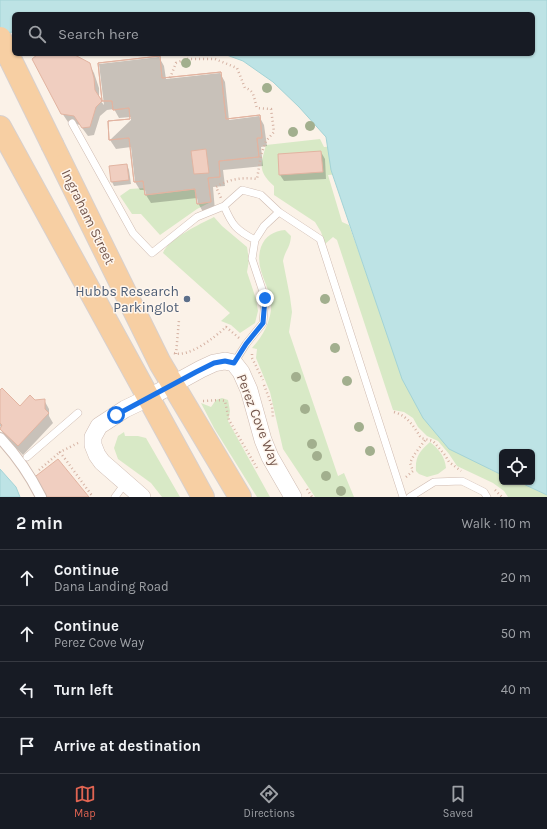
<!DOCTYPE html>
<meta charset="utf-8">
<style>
body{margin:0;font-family:Karla,sans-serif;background:#242831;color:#f1f3f6}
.controls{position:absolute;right:12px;bottom:12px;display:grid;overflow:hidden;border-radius:6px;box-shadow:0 1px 3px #0004}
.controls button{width:36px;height:36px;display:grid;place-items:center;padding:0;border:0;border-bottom:1px solid #363941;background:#171b24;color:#f1f3f6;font:20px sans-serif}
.stop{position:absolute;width:12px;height:12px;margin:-9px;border:3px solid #1a73e8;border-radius:50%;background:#fff}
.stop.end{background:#1a73e8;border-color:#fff;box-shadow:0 1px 4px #0008}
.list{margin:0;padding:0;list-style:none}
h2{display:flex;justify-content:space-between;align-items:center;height:52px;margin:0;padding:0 16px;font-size:17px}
h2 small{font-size:13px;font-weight:400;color:#9ea1a6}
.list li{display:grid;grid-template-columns:26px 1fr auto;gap:12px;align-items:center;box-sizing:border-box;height:56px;padding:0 16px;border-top:1px solid #363941}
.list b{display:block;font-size:15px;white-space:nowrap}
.list p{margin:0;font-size:13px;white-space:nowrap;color:#9ea1a6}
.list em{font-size:13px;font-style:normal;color:#9ea1a6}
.icon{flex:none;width:22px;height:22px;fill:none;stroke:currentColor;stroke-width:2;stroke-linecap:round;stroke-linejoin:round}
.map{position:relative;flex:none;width:547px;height:497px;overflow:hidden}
.search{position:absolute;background:#171b24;box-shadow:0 1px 3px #0004;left:12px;right:12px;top:12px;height:44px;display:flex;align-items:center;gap:10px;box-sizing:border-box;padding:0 14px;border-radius:6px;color:#9ea1a6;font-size:15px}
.sheet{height:276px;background:#171b24}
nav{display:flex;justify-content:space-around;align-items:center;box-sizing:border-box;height:56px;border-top:1px solid #363941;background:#171b24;font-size:11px;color:#9ea1a6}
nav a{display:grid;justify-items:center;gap:2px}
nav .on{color:#e06452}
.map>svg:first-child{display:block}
.green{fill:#d8e9c6}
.water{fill:#bde3e5;stroke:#a3d3d6}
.shadow{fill:#0003}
.building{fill:#f0cec0;stroke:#e2b4a1;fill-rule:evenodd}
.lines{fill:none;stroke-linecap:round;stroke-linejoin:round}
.service-casing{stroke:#cfbbb1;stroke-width:8}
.pedestrian-casing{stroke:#cfbbb1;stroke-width:12}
.tertiary-casing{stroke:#cfbbb1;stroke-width:18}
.primary-casing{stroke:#d8d0cd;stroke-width:24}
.path{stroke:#d5b2a3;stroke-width:2.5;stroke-dasharray:1 3;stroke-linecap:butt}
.service{stroke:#fff;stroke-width:7}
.pedestrian{stroke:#fff;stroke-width:10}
.tertiary{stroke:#fff;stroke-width:17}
.primary{stroke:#f7cfa3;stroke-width:22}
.primary-bridge-casing{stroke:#d8d0cd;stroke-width:24;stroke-linecap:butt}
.primary-bridge{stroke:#f7cfa3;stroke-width:22}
.tree{fill:#a2af8e}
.route{stroke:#1a73e8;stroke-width:5}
.service-dot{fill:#5c6f8a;stroke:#fef6ee;stroke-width:1.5}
.labels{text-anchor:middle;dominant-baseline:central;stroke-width:3;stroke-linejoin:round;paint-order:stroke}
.street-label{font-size:14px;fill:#74574d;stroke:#fef6ee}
.service-label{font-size:14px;fill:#4e5e75;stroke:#fef6ee;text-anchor:end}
</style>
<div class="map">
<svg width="547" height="497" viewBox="0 0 547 497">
<rect width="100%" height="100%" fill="#fbf2e8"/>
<path class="green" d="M547,130v29l-219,16 14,47 7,3 34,95 106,149 13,6v7h17l28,13v2h-39l-4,-6 -11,-8 -36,-17 -8,-12 -11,-13 -11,-5 -9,-9 -5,-9 -9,-6 -11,-2 -56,-170 -4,-3 -8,7 -4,-12 -6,-10 -41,-27v-9c-17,-15 -13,-22 -8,-41l54,-6 4,8z
M144,188l1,7 50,-6 2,15 14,-2 -14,7 -37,26 -19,-21h-9l-12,-18 10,-7z
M214,217l8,9 25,21 2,13 -2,12 9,27 2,12 -3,12 -15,10 -9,-8 -10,-4 9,-8 -67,-60c5,-14 37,-29 51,-36z
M285,230l6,6c-1,13 -6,14 -8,25l7,36 2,15 -3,20 49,144 6,-3 10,24h-39l-32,-48 -13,-57 -14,-34 1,-9 -5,-1c10,-11 17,-23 19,-38 2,-23 -18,-39 -10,-63 4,-11 13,-16 24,-17z
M222,398l6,2 2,11 -2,10 42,76h-13l-43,-69 -13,-25 10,4 5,-7z
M124,432l1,4h13l8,2 34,59h-18l-11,-14 -33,-24 -4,-11 4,-12z
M430,442c9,7 15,15 16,26l-8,6 -11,3 -8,-3 -3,-3c-1,-15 4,-20 14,-29z"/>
<path class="water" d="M0,0h547v495l-28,-13h13v-30h-30v23l-53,-26 -26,-31 -21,-39 -71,-209 -5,-33 -27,-30 -26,-25 -30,-21 -19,-7h309v-40h-519v18l-14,1z
M0,469l16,18 4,10h-20z"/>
<path class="shadow" d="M40,54h28l21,10 5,9 5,15v11l5,6 -5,-41 60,-7 5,9 2,13 54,-6 5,9 4,38 30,-4 5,9 3,21 -6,1 2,19 -40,4 2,16 -12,1 2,24 -12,1 -5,-9 -1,-5 -46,5 -5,-8 -1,-5h-5l-5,-8 -4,-35 -15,2 -6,-9 21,-20v-3l-12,1 -5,-9 -7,1 -7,6 -6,19 -6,1 -8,-11 -12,-3 -6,-9z
M321,152l4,7 1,20 -42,2 -4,-6z
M127,165l2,5 2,14 -17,2 -2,-4 -2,-15z
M0,392l20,15 14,-6 10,-1 5,9v7l4,7 -30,32 -18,-18 -5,-9 1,-1 -1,-1z"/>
<path class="building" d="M38,54h35l17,9 4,15 1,12 7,11 -6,6 -6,20 -8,1 -8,-12 -13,-2 -29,-55z
M160,56l2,22 59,-6 5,47 34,-4 2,23h-5l2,19 -40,4 1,16 -12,1 3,24 -14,2 -2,-15 -50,6 -2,-14 -9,1 -5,-44 -20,2 -1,-19 22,-2 -1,-11 -16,2 -1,-9h-10l-4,-38zM206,149l3,24 -15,1 -3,-23z
M160,56l2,22 59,-6 5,47 34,-4 2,23h-5l2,19 -40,4 1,16 -12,1 3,24 -14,2 -2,-15 -50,6 -2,-14 -9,1 -5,-44 -20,2 -1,-19 22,-2 -1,-11 -16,2 -1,-9h-10l-4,-38z
M321,151l2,21 -44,3 -1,-21z
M127,164l2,16 -18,2 -2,-16z
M2,388l18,18 10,-11 5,5 10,-1v10l4,4 -31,33 -18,-17 2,-4 -2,-2v-33z
M58,459l31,38h-42l-15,-18z"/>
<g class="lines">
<defs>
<path id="service" d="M72,123l61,110 19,20 45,-36 27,-11
M255,240c-19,-10 -23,-15 -31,-34l18,-16 19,5 18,17 41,27 83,258
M234,363l12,-19 17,-21 2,-25 -13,-39 3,-19 9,-14 15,-14
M27,457l51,-44
M115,497l11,-15
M410,497l24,-15 28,-1 22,11 3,5"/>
<path id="pedestrian" d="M0,438c17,18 30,37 41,59"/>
<path id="tertiary" d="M142,497l-40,-35 -5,-7 -4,-10v-8l6,-11 26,-17 23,-11 53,-29 13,-6 11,-2 9,2 7,9 8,18 14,50 7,17 23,40"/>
<path id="primary" d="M0,127l203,370
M53,146l107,217 80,134"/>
</defs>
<use href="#service" class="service-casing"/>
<use href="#pedestrian" class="pedestrian-casing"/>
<use href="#tertiary" class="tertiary-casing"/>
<use href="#primary" class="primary-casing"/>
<path class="path" d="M170,78l6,-15 10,-4h29l22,9 8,20c10,2 9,12 12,20l14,1 3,23 -8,9 -5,14 -4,24c-14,-2 -29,0 -41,8l5,11
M174,353c15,5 41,-16 52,-26l13,11
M176,354l3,-34
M252,354v4l11,22
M264,385l8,21 1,11
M203,401c8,0 15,-2 22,0l4,19 28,48
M394,412c14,4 20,15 27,26l12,3 12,14 4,7 12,9
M78,443l-18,9 33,45
M39,470l21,-18
M406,477l7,-6 -3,-8 4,-8 12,-16
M307,489l5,8
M495,490l7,7"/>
<use href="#service" class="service"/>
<use href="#pedestrian" class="pedestrian"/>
<use href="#tertiary" class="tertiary"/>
<use href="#primary" class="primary"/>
<defs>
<path id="primary-bridge" d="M0,38l53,108"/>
</defs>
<use href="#primary-bridge" class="primary-bridge-casing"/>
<use href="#primary-bridge" class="primary-bridge"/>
</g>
<g class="tree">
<circle cx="186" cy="63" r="5"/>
<circle cx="267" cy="88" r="5"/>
<circle cx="310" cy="126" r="5"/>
<circle cx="293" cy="132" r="5"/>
<circle cx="325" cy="299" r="5"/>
<circle cx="335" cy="348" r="5"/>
<circle cx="296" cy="377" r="5"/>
<circle cx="347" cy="381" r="5"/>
<circle cx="305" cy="409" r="5"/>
<circle cx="359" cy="427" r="5"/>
<circle cx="312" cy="444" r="5"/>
<circle cx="370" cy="451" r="5"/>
<circle cx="317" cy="456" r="5"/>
<circle cx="326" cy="476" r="5"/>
<circle cx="341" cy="491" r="5"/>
</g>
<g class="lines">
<path class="route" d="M116,415l80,-43 18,-9 11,-2 9,2 12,-19 17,-21 2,-25"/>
</g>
<circle class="service-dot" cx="187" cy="299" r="4"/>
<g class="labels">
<g class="street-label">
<text transform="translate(88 217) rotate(64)">Ingraham Street</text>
<text transform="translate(258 420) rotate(69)">Perez Cove Way</text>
</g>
<g class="service-label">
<text x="179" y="291">Hubbs Research<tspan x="179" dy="16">Parkinglot</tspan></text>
</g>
</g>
</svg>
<div class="controls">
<button><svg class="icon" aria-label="locate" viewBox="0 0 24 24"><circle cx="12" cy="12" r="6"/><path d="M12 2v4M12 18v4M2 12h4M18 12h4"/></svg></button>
</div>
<div class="stop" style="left:116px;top:415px"></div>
<div class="stop end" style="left:265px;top:298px"></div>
<div class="search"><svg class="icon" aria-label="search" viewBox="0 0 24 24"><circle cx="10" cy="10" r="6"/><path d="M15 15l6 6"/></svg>Search here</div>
</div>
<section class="sheet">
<h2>2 min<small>Walk · 110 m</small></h2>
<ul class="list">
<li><svg class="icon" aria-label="ahead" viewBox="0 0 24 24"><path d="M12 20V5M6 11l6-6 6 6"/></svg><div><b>Continue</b><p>Dana Landing Road</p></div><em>20 m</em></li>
<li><svg class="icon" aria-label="ahead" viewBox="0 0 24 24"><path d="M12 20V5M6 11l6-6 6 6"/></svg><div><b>Continue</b><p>Perez Cove Way</p></div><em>50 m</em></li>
<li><svg class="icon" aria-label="left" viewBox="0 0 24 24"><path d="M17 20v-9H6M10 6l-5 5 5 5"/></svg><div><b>Turn left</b></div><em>40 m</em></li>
<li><svg class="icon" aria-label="arrive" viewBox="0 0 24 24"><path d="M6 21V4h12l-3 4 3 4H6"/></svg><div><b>Arrive at destination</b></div></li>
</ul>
</section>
<nav>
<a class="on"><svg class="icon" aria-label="map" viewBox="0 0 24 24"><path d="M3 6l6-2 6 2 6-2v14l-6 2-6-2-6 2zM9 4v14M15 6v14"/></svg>Map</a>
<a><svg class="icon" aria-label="directions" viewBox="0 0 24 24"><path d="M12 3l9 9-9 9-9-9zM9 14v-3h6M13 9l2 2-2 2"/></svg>Directions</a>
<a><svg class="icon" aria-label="saved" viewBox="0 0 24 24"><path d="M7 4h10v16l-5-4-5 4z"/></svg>Saved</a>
</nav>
